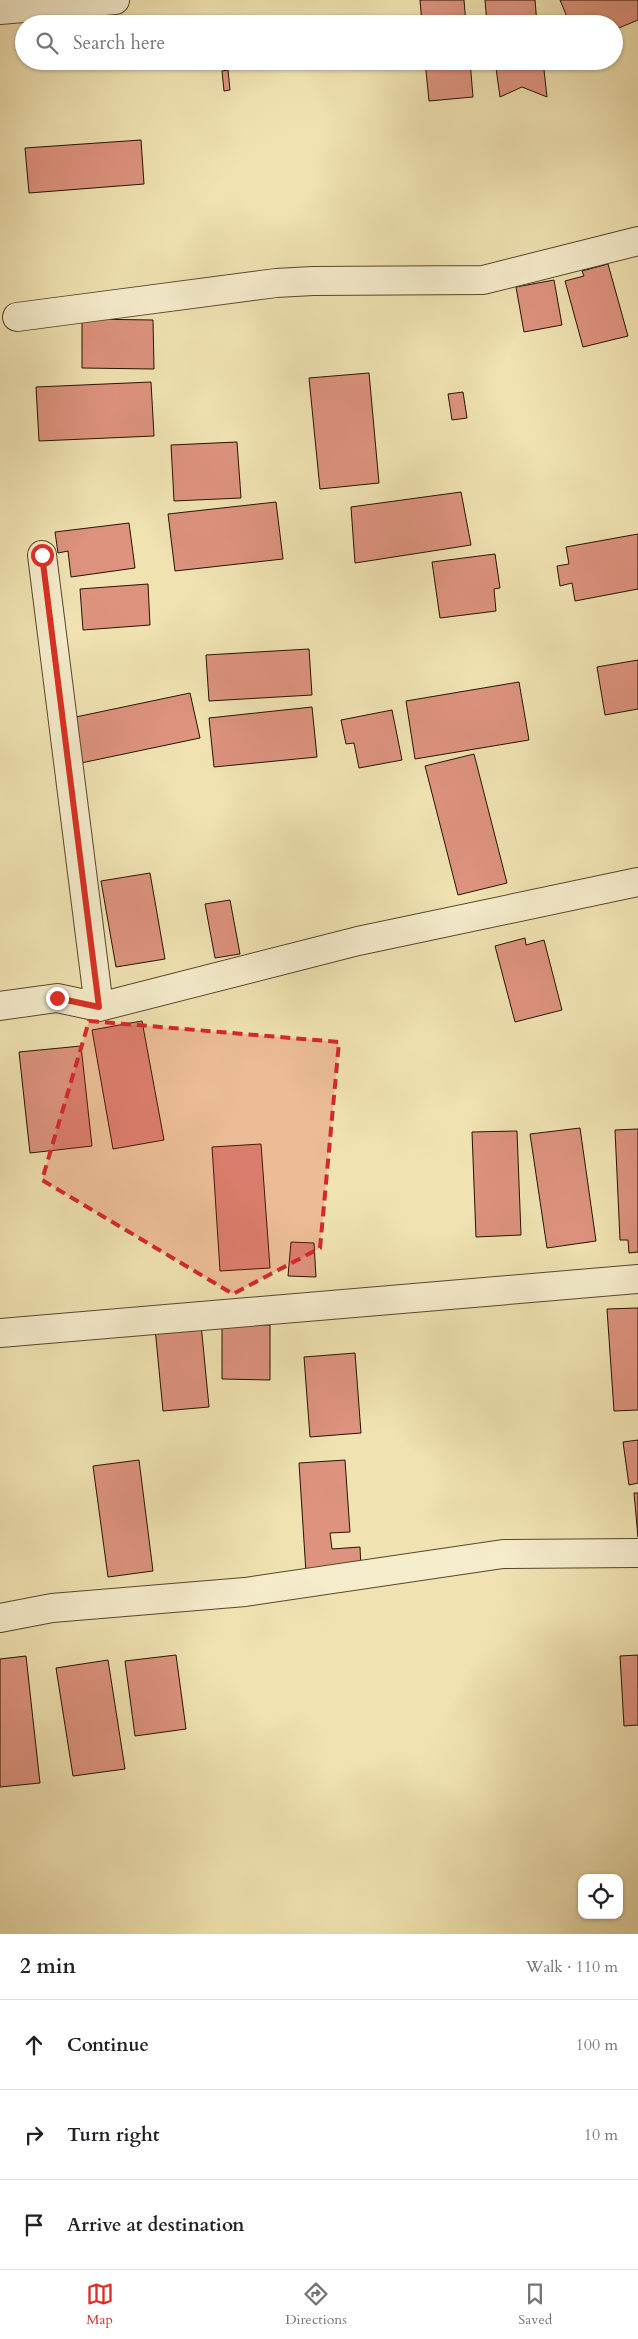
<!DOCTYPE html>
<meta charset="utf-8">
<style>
body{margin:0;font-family:Cardo,serif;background:#f2f2f2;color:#202124}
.controls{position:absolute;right:15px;bottom:15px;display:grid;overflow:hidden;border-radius:10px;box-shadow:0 1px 4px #0004}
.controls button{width:45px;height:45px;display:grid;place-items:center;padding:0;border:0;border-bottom:1px solid #e0e0e0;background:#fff;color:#202124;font:25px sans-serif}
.stop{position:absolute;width:15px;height:15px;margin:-11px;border:4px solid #d93025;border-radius:50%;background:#fff}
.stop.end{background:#d93025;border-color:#fff;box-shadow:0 1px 5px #0008}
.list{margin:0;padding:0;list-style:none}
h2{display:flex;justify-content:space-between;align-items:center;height:65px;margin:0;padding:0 20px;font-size:21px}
h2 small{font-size:16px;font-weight:400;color:#757577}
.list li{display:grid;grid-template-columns:32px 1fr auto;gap:15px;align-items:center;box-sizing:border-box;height:90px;padding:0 20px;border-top:1px solid #e0e0e0}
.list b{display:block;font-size:19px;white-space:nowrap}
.list em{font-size:16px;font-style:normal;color:#757577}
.icon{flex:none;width:28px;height:28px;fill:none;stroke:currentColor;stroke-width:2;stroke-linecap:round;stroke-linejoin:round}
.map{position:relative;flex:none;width:638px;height:1934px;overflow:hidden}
.search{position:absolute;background:#fff;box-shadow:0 1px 4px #0004;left:15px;right:15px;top:15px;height:55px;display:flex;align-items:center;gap:12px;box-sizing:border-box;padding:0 18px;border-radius:28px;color:#757577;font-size:19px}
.sheet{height:335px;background:#fff}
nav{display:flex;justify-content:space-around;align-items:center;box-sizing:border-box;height:70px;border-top:1px solid #e0e0e0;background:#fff;font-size:14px;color:#757577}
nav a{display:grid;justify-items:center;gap:2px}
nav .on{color:#d93025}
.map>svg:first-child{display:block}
.building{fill:#dd937e;stroke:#241301}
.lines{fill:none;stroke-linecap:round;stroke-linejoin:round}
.street-casing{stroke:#57472d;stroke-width:30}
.street{stroke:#f5eccc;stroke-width:28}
.route{stroke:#d93025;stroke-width:6}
.marked{fill:#d62828;fill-opacity:0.2;stroke:#d62828;stroke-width:4;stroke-dasharray:10 6;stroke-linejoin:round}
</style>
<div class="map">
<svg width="638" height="1934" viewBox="0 0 638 1934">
<rect width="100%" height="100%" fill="#f0e2b1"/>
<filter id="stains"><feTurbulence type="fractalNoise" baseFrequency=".004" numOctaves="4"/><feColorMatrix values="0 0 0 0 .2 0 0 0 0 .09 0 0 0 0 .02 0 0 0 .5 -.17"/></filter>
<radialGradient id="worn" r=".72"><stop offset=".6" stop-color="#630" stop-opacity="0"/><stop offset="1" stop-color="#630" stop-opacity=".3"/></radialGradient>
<path class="building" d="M420,0h44l2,24h-44z
M485,0h50l2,24h-50z
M560,0h78v20l-24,10v-6h-44z
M425,61h45l3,36 -44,4z
M495,61h48l4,36 -25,-10 -22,10z
M228,70l2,20 -6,1 -2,-20z
M141,140l3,44 -115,9 -4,-45z
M608,264l20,72 -45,11 -18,-66 19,-5 -2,-5z
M554,280l8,45 -38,7 -8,-45z
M82,319l71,1 1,49 -72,-1z
M369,373l10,110 -59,6 -11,-111z
M151,382l3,54 -115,5 -3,-54z
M463,392l4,26 -15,2 -4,-26z
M237,442l4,56 -67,3 -3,-56z
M461,492l10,53 -116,18 -4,-56z
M276,502l7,57 -108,12 -7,-57z
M129,523l6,45 -64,9 -3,-26 -10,2 -3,-21z
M638,534v55l-63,12 -3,-18 -12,3 -3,-20 12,-2 -3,-17z
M495,554l5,34 -6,1 2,22 -56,7 -8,-56z
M148,584l2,41 -67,5 -3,-41z
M309,649l3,46 -103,6 -3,-46z
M638,660v49l-33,6 -8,-48z
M519,682l10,58 -114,19 -9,-58z
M190,693l10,45 -119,25 -10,-45z
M312,707l5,50 -103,10 -5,-49z
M392,710l10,50 -43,8 -5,-25 -8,1 -5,-24z
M474,754l33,129 -49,12 -33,-129z
M150,873l15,86 -49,8 -15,-86z
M230,900l10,54 -25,4 -10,-54z
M525,938l1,7 18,-5 18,70 -47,12 -20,-76z
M142,1021l22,119 -51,9 -21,-119z
M81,1046l11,100 -62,7 -11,-101z
M580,1128l16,113 -49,7 -17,-114z
M638,1129v123l-9,1 -1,-13h-8l-5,-110z
M517,1131l4,104 -45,2 -4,-105z
M261,1144l9,124 -50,3 -8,-124z
M291,1242l23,1 2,34 -28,-1z
M638,1308v102l-24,1 -7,-102z
M201,1324l8,83 -46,4 -8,-83z
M222,1325h48v55l-48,-1z
M355,1353l6,80 -51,4 -6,-80z
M638,1440v43l-9,2 -6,-43z
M139,1460l14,111 -45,6 -15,-111z
M345,1460l5,72 -20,1 2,16 28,-2 1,22 -55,4 -7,-110z
M634,1493h4v44z
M176,1655l10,74 -51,7 -10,-75z
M638,1655v70l-14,1 -4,-70z
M26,1656l14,127 -40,4v-128z
M108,1660l17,109 -52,7 -17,-108z"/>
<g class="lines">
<defs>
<path id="street" d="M0,10l115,-10
M17,317l259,-34 37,-2 170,-1 155,-39
M42,555l57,452
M0,1006l57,-8 42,9 259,-66 280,-59
M0,1333l638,-54
M0,1618l52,-10 193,-16 258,-38 135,-1"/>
</defs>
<use href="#street" class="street-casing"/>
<use href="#street" class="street"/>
</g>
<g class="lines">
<path class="route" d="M42,555l57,452 -42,-9"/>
</g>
<path class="marked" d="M89,1021l250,21 -19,206 -87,46 -191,-114z"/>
<rect width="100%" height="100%" filter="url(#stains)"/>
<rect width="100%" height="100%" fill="url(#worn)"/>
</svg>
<div class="controls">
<button><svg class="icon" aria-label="locate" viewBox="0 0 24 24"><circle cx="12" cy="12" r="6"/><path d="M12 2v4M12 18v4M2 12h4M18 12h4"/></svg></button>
</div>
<div class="stop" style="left:42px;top:555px"></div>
<div class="stop end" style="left:57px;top:998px"></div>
<div class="search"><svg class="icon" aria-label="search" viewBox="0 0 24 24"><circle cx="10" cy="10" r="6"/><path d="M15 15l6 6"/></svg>Search here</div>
</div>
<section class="sheet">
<h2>2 min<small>Walk · 110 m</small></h2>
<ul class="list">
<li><svg class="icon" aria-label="ahead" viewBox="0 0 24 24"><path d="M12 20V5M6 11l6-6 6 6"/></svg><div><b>Continue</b></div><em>100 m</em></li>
<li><svg class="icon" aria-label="right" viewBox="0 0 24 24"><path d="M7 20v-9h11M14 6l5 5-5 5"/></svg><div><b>Turn right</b></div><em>10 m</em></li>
<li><svg class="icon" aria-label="arrive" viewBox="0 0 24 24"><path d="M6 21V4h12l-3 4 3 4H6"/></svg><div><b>Arrive at destination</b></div></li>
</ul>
</section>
<nav>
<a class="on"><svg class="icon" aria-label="map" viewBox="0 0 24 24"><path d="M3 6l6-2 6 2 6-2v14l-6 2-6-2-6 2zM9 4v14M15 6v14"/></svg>Map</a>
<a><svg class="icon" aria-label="directions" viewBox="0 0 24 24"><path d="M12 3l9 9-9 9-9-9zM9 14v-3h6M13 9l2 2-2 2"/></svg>Directions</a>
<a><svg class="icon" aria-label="saved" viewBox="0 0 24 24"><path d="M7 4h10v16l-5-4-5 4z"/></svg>Saved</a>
</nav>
